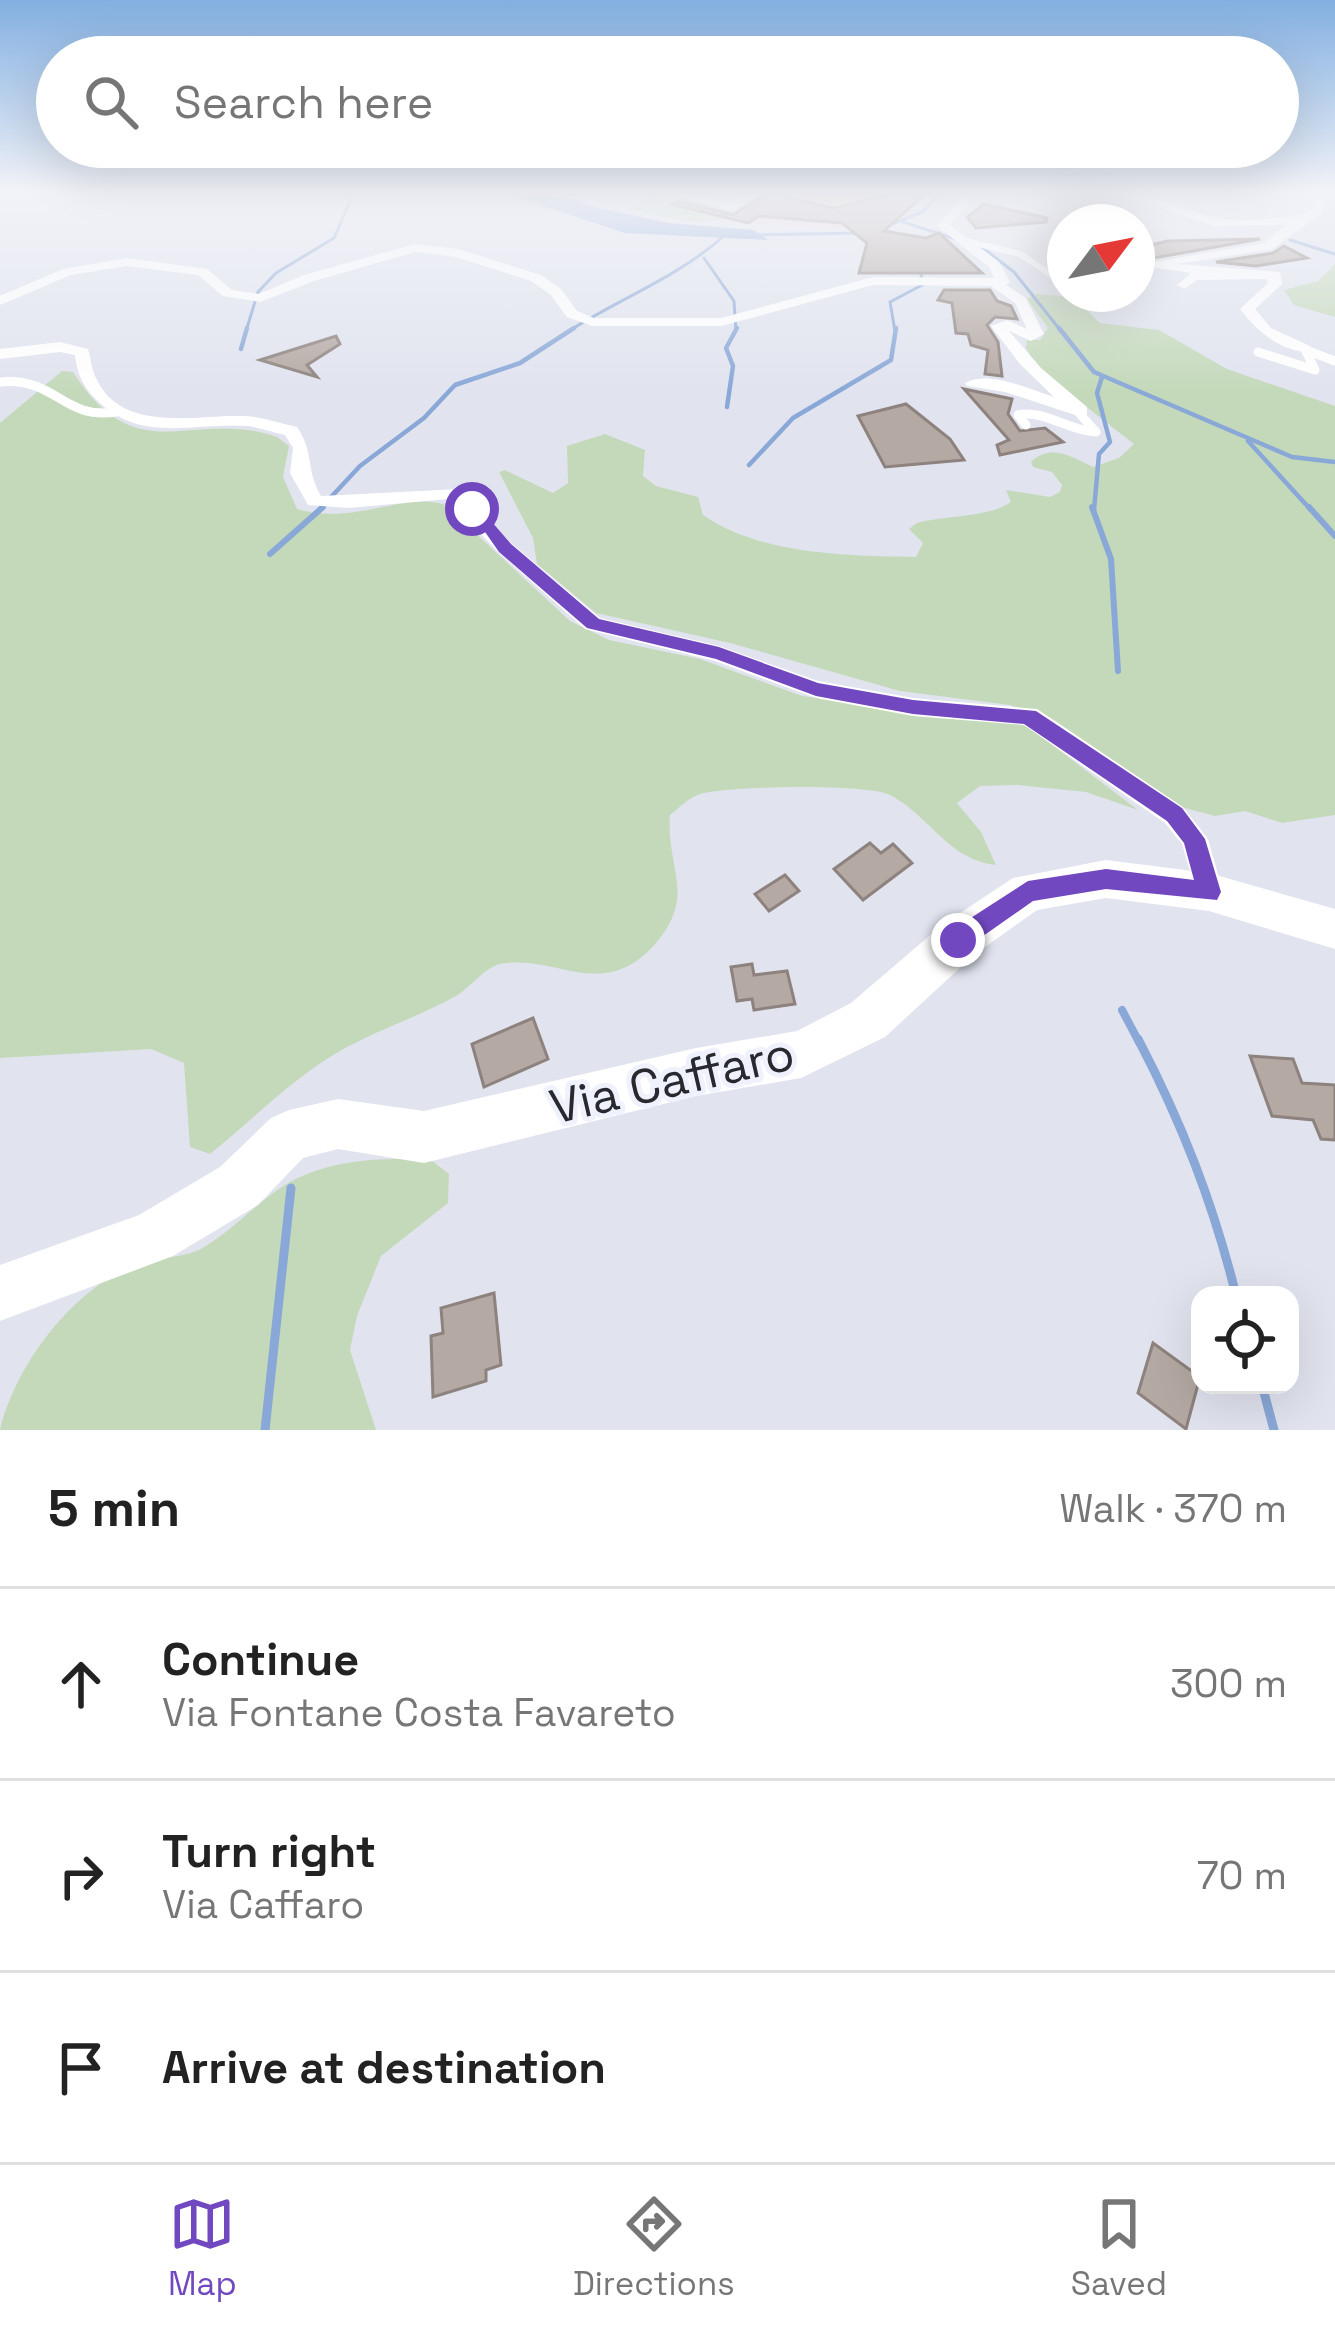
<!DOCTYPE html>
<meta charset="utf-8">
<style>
body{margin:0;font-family:"Space Grotesk",sans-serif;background:#f2f2f2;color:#222}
.controls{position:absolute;right:36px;bottom:36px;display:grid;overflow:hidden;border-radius:24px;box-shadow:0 12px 48px #0002}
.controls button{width:108px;height:108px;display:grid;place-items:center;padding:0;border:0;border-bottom:3px solid #e0e0e0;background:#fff;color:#222;font:60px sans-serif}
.compass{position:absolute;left:1047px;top:204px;width:108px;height:108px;border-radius:50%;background:#fff;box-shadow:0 12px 48px #0002;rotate:58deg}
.stop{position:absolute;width:36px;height:36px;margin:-27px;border:9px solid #7248c0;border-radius:50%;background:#fff}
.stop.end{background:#7248c0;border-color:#fff;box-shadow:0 3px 12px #0008}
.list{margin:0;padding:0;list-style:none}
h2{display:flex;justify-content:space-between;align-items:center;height:156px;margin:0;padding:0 48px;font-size:51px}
h2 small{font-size:39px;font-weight:400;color:#767676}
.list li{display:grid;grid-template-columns:78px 1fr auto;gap:36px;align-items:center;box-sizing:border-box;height:192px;padding:0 48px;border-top:3px solid #e0e0e0}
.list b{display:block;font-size:45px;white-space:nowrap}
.list p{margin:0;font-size:39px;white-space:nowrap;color:#767676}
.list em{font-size:39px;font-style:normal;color:#767676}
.icon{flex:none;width:66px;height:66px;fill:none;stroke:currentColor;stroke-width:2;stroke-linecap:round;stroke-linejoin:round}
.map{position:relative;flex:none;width:1335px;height:1430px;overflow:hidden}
.search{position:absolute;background:#fff;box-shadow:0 12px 48px #0002;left:36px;right:36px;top:36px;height:132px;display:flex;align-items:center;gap:30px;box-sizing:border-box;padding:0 42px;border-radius:66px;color:#767676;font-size:45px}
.sheet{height:732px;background:#fff}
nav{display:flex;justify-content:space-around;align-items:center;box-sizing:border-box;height:168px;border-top:3px solid #e0e0e0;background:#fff;font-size:33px;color:#767676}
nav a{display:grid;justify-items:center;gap:6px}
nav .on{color:#7248c0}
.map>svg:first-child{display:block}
.industrial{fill:#ecd3dc}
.green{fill:#c4d9ba}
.water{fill:#8aa8d7}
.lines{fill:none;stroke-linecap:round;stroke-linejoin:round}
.stream-far4{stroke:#8aa8d7;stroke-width:3}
.stream-far3{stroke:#8aa8d7;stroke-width:4.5}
.stream-far2{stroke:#8aa8d7;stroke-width:6}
.stream-far1{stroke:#8aa8d7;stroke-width:8}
.stream{stroke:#8aa8d7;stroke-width:9}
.building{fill:#b4a9a3;stroke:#8d827d;stroke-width:3}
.lane-far1{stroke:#fff;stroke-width:6}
.lane{stroke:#fff;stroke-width:9}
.street{fill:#fff;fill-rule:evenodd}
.secondary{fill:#fff;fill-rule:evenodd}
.primary{fill:#e4b582;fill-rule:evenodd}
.route{fill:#7248c0}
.labels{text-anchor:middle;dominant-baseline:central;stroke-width:10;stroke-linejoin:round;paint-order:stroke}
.near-street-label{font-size:48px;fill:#28292e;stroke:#eff1fd}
</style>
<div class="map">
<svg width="1335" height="1430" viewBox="0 0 1335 1430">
<rect width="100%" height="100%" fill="#e1e4ef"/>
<path class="industrial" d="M765,192l65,10 100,-10 -30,23 -57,13 -113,-5z"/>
<path class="green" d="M662,192l72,18 1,3c-31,18 -73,3 -106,-4z
M1335,264v53l-41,-12 -10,-15 34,-9z
M1037,294l36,3 27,26 59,7 68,39 108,37v409l-53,8 -37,-12 -30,5 -34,-9 -130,-89 -41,-13 -110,-14 -170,-48 -134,-30 -59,-49 -4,-26 -34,-66 6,-2 48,23 15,-10 -1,-37 38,-12 40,16 -2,26 13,10 42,11 5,18c58,40 145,41 213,42l7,-14 -14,-14 8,-6c28,-8 71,-5 94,-21l-5,-12 44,7 10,-5 2,-7 -10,-13 -19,-5 -2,-5c20,-19 41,-5 62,5l26,-9 15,-14 -95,-74 -13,-22 1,-8h13l8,-12 -21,-29z
M62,371l11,1c65,102 118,35 204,65l12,9 -6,31 14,32c57,17 109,-18 148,-4l125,116 39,19 91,19 102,37 209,25 19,7 108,82 -52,-18 -69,-7 -37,1 -23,17 24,29 15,33c-47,-5 -64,-46 -104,-69 -21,-13 -166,-10 -192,-2 -10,3 -21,14 -30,21 -4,54 27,80 -14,128 -53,61 -100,10 -156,21 -15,3 -30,24 -44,32 -38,21 -79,34 -116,55 -47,27 -89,70 -130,103l-20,-7 -6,-84 -33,-14 -151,9v-635z
M431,1160l18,14 -1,29 -67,53 -24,60 -7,34 26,80h-376c16,-66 72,-140 136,-166 20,-8 44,-5 63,-14 33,-18 57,-48 89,-67 42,-24 95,-26 143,-23z"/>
<path class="water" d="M501,192h55l34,14 79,17 85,7 14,10 -143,-7z"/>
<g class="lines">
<path class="stream-far4" d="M903,222l56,18
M880,229l42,-17 19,-20
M754,235l107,-2
M1290,240l45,14
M978,244l36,28 47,59
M704,258l30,43 2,30
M246,331l12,-39 18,-19 58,-35 20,-46
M569,331c52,-33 111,-55 156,-96
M895,331l-5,-29 34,-18 -6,-18"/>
<path class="stream-far3" d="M1059,328l35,44 198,85 43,5
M241,349l6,-21
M727,407l6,-41 -7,-18 11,-20
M1248,441l63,69
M749,465l44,-47 98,-58 5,-32
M319,510l41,-44 64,-48 31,-33 65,-22 54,-35
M1094,510l5,-56 11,-12 -13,-49 5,-16"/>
<path class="stream-far2" d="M1092,507l19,52 7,112
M1309,507l26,29
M270,554l53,-47"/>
<path class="stream-far1" d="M1122,1010l17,32"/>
<path class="stream" d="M1138,1039c44,84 75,164 98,256
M1262,1385l12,45
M265,1430l26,-242"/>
</g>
<path class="building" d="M768,192l65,16 67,-16h27l-43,39 42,7 13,-5 43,40h-123l8,-30 -25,-20 -83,-7 -11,7 -76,-19 7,-3 54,14z
M984,204l63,14 -1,4 -70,6 -9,-11z
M1260,239l-106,19 -17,-10 31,-7z
M1284,246l23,12 -51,8 -40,-4 57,-9z
M944,290h46l7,11 14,5 6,13 -22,-2 -8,8 11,17 4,34 -17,-2 3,-24 -17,-5 -3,-11 -12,-1 -4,-30 -14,-3z
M336,336l4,8 -33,21 10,12 -57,-17z
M964,389l48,10 -4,15 12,17 25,-3 18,14 -63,13 -3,-10 12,-5z
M906,404l44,35 14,21 -79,7 -27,-51z
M870,843l11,10 12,-9 19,19 -49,37 -29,-31z
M785,875l14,16 -30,20 -14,-17z
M752,964l2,11 33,-4 8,33 -41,6 -2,-11 -15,2 -6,-34z
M533,1018l15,41 -64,28 -12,-43z
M1250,1056l43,3 9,24 33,2v55l-14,-1 -8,-19 -41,-4z
M494,1293l7,72 -15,5v11l-53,16 -2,-61 12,-3 -2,-25z
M1153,1343l47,34 -14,52 -48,-36z"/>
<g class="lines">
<path class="lane-far1" d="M962,240l58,14 45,30"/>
<path class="lane" d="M1306,350l29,11
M1258,352l57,18 -10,-21
M0,382c57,-5 62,38 116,30
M1026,425l-8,-10c25,-6 51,16 78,17l-17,-19"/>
<path class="street" d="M665,192h18l46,11 21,-11h14l-33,19z
M966,192h12l-28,33 49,37 11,20 -4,3 20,13 18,36 -13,7 -22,-10 32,37 46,39v8h-12l-70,-23 -38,-6 -2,-3c24,-13 64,6 89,14l-34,-33 -29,-38 16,-6 20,9 -12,-26 -24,-17 -118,-1 -152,41h-129l-25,-9 -16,-22 -20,-14 -75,-24 -41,-5 -101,29 -54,21 -37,-6 -25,-21 -71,-9 -56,9 -71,30v-9l63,-27 64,-11 80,11 25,21 27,4 45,-19 111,-31 43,5 83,26 20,14 16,22 17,7h127l152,-41 121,1 -5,-11 -52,-41z
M1116,192c31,-1 62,16 92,24 25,7 81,5 104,-7l5,-17h10l-6,22 -49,35 -94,15 102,8 2,12 -27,25 16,19 39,18v6c-29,0 -53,-21 -70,-43l28,-26 -2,-4 -69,1 -13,9 -7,-4 14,-12 -54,-8 127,-22 22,-18 -72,1z
M60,342l28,7c3,8 3,19 7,27 25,58 98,39 146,40 19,0 38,7 56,11 18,27 8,41 24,69l139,-7 52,55 88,74 119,28 99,35 95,17 124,11 146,98 25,32 15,53 -4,9 -10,4 -10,-4 -17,-57 -17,-21 -141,-98 -111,-9 -97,-18 -101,-37 -130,-32 -87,-77 -50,-53 -99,9 -41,-3 -18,-32 3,-25 -8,-13c-12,-3 -25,-7 -37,-9 -52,-4 -104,17 -147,-22 -16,-14 -24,-28 -26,-49l-15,-3 -60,7v-10z"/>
<path class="secondary" d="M1106,860l103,13 126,36v40l-126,-38 -103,-13 -69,12 -63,45 -89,82 -84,41 -105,18 -272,67 -86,-14 -35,9 -45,47 -85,51 -173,65v-56l139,-50 81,-48 51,-49 18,-8 49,-11 86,12 272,-63 101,-17 54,-28 91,-78 71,-47z"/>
<path class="primary" d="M783,192h113l-64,12z"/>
</g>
<linearGradient id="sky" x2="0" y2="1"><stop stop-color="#82afe1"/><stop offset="0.49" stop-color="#f2f3f8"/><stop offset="1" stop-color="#f2f3f8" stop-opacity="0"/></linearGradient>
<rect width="1335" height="392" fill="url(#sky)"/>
<path class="route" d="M467,506h11l33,38 88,75 120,28 99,36 95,17 123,11 146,97 23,31 16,53 -4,8 -111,-11 -73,12 -67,47h-17v-16l79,-51 78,-12 88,11 -10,-37 -17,-22 -143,-97 -111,-10 -97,-18 -100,-37 -129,-31 -88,-76z"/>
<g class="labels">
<g class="near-street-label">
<text transform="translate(672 1080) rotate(-13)">Via Caffaro</text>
</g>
</g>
</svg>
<div class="controls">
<button><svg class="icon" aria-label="locate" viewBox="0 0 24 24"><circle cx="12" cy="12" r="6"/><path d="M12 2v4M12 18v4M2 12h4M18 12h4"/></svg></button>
</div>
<svg class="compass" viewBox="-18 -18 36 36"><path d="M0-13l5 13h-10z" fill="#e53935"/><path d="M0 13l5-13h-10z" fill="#767676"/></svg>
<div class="stop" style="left:472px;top:509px"></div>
<div class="stop end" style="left:958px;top:940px"></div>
<div class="search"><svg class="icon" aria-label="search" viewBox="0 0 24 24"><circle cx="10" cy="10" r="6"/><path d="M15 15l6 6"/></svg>Search here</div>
</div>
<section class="sheet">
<h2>5 min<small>Walk · 370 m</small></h2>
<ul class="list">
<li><svg class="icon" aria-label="ahead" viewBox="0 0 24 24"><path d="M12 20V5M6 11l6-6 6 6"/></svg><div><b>Continue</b><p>Via Fontane Costa Favareto</p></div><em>300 m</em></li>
<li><svg class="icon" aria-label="right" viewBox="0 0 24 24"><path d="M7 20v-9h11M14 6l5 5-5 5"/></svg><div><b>Turn right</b><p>Via Caffaro</p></div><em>70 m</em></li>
<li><svg class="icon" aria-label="arrive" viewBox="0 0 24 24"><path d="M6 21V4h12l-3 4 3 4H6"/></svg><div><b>Arrive at destination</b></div></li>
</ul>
</section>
<nav>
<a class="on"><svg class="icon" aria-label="map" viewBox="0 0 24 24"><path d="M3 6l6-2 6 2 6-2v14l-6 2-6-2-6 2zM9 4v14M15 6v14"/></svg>Map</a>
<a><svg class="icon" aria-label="directions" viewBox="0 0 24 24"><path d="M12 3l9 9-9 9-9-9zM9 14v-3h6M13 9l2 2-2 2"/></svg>Directions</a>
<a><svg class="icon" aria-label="saved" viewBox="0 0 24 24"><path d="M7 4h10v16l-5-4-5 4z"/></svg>Saved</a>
</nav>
